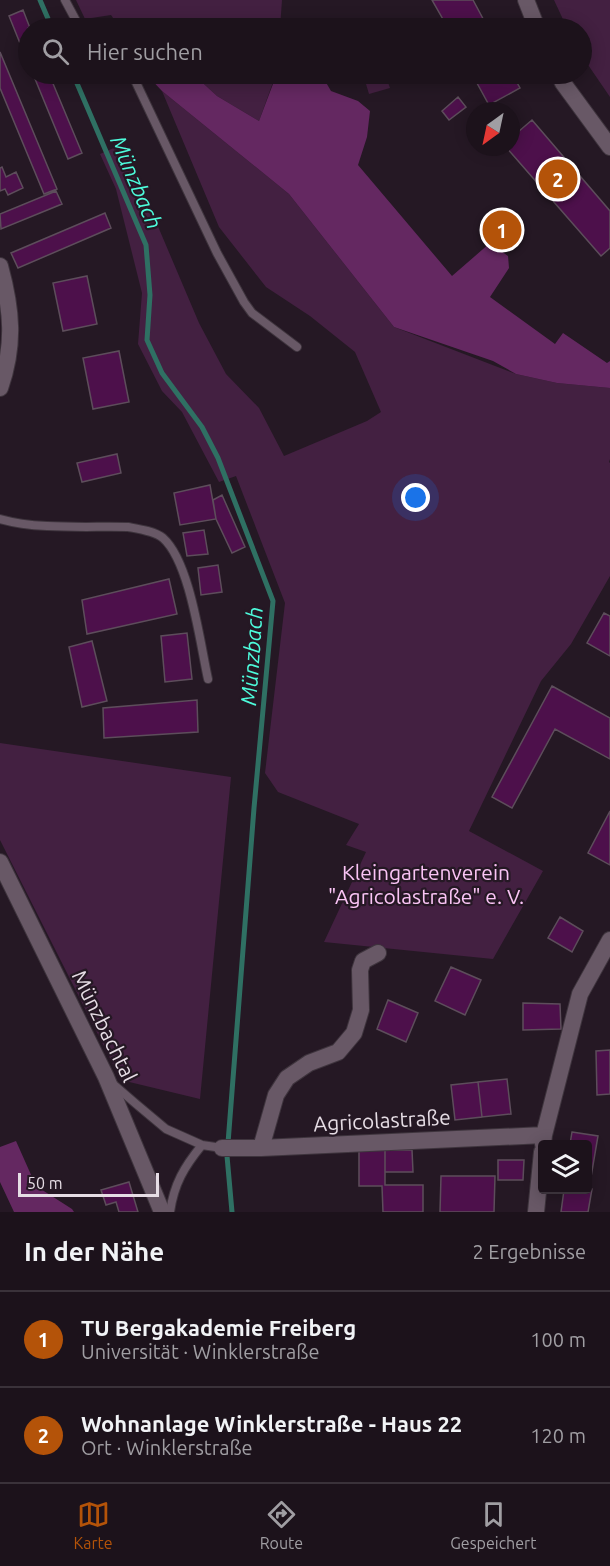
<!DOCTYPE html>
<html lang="de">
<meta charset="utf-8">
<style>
body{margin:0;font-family:Ubuntu,sans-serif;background:#292028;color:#f1f3f6}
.controls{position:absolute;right:18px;bottom:18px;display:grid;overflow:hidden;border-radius:6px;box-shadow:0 3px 15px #0003}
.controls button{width:54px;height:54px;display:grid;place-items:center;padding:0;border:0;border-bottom:2px solid #3a323a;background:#1c121b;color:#f1f3f6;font:30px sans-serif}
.compass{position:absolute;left:466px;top:102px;width:54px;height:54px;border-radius:50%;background:#1c121b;box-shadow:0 3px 15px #0003;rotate:213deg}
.scale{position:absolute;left:18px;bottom:15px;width:141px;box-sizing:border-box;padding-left:6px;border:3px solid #e6dde5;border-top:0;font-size:16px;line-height:21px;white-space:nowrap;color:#e6dde5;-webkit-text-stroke:4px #251824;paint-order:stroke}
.you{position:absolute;left:416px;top:498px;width:21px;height:21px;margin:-15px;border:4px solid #fff;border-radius:50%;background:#1a73e8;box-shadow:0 0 0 9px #1a73e833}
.badge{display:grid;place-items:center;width:39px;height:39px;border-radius:50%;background:#b45309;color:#fff;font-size:20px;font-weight:700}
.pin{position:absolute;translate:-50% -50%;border:3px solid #fff;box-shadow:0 2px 6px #0006}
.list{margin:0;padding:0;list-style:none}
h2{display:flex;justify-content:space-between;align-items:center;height:78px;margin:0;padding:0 24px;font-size:26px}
h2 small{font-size:20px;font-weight:400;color:#a09ea3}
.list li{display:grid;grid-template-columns:39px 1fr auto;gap:18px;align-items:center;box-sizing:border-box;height:96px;padding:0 24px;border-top:2px solid #3a323a}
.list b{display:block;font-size:22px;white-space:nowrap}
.list p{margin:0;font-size:20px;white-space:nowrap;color:#a09ea3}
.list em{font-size:20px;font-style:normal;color:#a09ea3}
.icon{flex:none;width:33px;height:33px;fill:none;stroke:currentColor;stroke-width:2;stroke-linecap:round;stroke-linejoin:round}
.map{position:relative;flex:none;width:610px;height:1212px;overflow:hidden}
.search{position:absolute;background:#1c121b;box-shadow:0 3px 15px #0003;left:18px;right:18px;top:18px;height:66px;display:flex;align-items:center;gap:15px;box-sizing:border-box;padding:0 21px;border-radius:33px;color:#a09ea3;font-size:22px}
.sheet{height:270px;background:#1c121b}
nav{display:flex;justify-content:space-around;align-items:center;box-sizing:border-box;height:84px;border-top:2px solid #3a323a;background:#1c121b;font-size:16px;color:#a09ea3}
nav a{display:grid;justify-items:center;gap:3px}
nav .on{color:#b45309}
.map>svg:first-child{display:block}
.green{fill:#432041}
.forest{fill:#642861}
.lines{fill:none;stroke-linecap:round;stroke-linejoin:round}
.stream{stroke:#2f7063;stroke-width:5}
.building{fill:#4d104b;stroke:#5d4d5b;stroke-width:1.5}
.service-casing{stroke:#3e343d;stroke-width:10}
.minor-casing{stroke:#3e343d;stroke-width:18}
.service{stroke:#685866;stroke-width:8}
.minor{stroke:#685866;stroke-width:16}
.labels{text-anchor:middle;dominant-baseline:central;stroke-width:4.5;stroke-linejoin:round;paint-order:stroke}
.park-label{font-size:21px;fill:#fac4f5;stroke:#251824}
.street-label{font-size:21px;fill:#e6dde5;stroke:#251824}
.water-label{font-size:22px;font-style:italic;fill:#4dfbdb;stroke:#251824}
</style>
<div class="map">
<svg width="610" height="1212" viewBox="0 0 610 1212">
<rect width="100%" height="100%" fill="#251824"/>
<path class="green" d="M76,0h206l-2,28h-160l-9,-13 -26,4z
M554,0h56v97l-28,-41v-28h-15z
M193,74h83l-17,47 -42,-25z
M363,74h22l5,14 -21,6z
M162,91l127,103 105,133 122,47 41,9 53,5v71l-1,3 1,1v113l-39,68 -30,37 -72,150 74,40 -50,88 -169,-17 42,-90 -20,-7 13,-21 -81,-32 -13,-19 20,-170 -49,-127 -17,6 -37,-70 -20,-21 -24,-47 4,-51 -26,-104 -16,-35 23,-10 76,179 27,51 33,34 25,48 83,-35 14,-9 -26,-60 -45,-36 -44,-29 -47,-60z
M0,743l231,34 -31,322 -79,-19 -121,-240z"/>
<path class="forest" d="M146,74h47l24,22 42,25 17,-45 4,-2h41l10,17 27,10 12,10 -3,26 -9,28 94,111 38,-33 18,13 1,12 -19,29 65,47 8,-11 44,30 3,-2v27l-53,-5 -41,-9 -23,-13 -99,-34 -105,-133 -127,-103z
M16,1141l20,45 36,23 2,3h-60l-14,-30v-35z"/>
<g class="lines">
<path class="stream" d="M40,0l12,28
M73,74l73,171 4,50 -3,45 15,33 40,54 16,31 55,143 -19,207 -27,348 5,56"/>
</g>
<path class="building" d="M432,0h41l15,28h-40z
M23,10l7,18h-2v35l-19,-47z
M0,52l57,137 -13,5 -44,-106z
M33,74h16l33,79 -14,6z
M472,74h40l8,14 -31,17z
M458,97l8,10 -17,13 -7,-9z
M532,120l78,91v37l-9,8 -95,-109h5v-9z
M2,167l4,10 10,-5 7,16 -15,7 -3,-6 -5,2v-23z
M56,191l6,13 -61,25 -1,-15z
M105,213l6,15 -93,40 -7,-15z
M87,276l10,48 -34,7 -10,-48z
M119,351l10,51 -36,7 -10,-51z
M117,454l4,19 -39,9 -5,-19z
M210,485l6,34 -36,6 -6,-32z
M222,495l23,52 -13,6 -16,-34 -3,-19z
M204,530l4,24 -21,2 -4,-23z
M218,565l4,27 -21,3 -3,-27z
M169,579l8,35 -90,20 -5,-34z
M604,613l6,3v40l-23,-13z
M187,633l5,46 -27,3 -4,-46z
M92,641l15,60 -25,6 -13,-60z
M552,686l58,32v41l-55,-30 -43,79 -20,-11z
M197,700l1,32 -94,6 -1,-30z
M610,811v54l-22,-12z
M560,917l23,14 -11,21 -24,-14z
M451,967l30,13 -16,35 -30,-14z
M388,1000l30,13 -12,29 -29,-13z
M523,1003l37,1 1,25 -38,1z
M610,1050v44l-13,1 -1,-44z
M507,1079l4,35 -29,3 -4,-35z
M478,1082l4,35 -27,3 -4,-35z
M572,1132l26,4 -7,41 -3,-1v-32h-18z
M359,1150h26v35h38v27h-40l-1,-26h-23z
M385,1150h27l1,22h-28z
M498,1160h26l-1,20h-25z
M441,1176h54l-1,36h-54z
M129,1182l9,30h-19l-3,-10 -10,3 -5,-15z
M588,1188l4,1 -4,23h-27l3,-22h24z"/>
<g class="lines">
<defs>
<path id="service" d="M65,0l15,28
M132,74l85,179 27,49 8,11 45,34
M0,519c39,11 88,7 128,8 11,2 26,4 35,11 27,24 37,105 45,141
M113,1084l22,19 31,26 36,16 20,3
M170,1212c4,-28 14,-45 32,-67"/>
<path id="minor" d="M526,0l11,28
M559,74l4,9 47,64
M0,266c12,44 15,79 0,122
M0,862l106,215 56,135
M543,1144l1,-9 36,-141 30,-54
M222,1148h39l283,-13
M261,1148l15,-53 11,-17 22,-15 29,-11 16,-19 7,-23 -1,-40 3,-9 15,-8
M536,1212l6,-60"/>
</defs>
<use href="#service" class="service-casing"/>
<use href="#minor" class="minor-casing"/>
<use href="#service" class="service"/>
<use href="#minor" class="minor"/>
</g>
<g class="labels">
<g class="park-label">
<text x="426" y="872">Kleingartenverein<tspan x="426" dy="24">"Agricolastraße" e. V.</tspan></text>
</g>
<g class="street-label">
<text transform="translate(105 1026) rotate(64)">Münzbachtal</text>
<text transform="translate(382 1120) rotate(-3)">Agricolastraße</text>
</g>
<g class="water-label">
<text transform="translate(137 182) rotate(67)">Münzbach</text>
<text transform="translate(251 656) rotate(-86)">Münzbach</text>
</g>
</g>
</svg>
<div class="controls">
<button><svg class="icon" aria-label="layers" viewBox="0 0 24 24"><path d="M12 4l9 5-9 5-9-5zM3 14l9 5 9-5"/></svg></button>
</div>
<svg class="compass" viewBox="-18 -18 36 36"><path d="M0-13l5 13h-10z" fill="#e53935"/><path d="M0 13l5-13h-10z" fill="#a09ea3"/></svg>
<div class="scale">50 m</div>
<div class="you"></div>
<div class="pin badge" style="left:502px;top:230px">1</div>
<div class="pin badge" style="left:558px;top:179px">2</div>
<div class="search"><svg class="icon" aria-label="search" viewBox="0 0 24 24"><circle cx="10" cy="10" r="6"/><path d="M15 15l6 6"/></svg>Hier suchen</div>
</div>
<section class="sheet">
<h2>In der Nähe<small>2 Ergebnisse</small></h2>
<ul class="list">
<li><span class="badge">1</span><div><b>TU Bergakademie Freiberg</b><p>Universität · Winklerstraße</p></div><em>100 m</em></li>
<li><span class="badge">2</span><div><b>Wohnanlage Winklerstraße - Haus 22</b><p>Ort · Winklerstraße</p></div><em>120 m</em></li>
</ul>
</section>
<nav>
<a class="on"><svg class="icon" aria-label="map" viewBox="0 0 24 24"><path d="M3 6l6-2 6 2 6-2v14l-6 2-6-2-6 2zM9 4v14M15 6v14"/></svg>Karte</a>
<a><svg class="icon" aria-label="directions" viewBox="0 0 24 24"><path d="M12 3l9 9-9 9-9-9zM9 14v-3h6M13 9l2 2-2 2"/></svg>Route</a>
<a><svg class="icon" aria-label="saved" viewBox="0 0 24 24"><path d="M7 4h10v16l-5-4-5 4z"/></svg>Gespeichert</a>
</nav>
